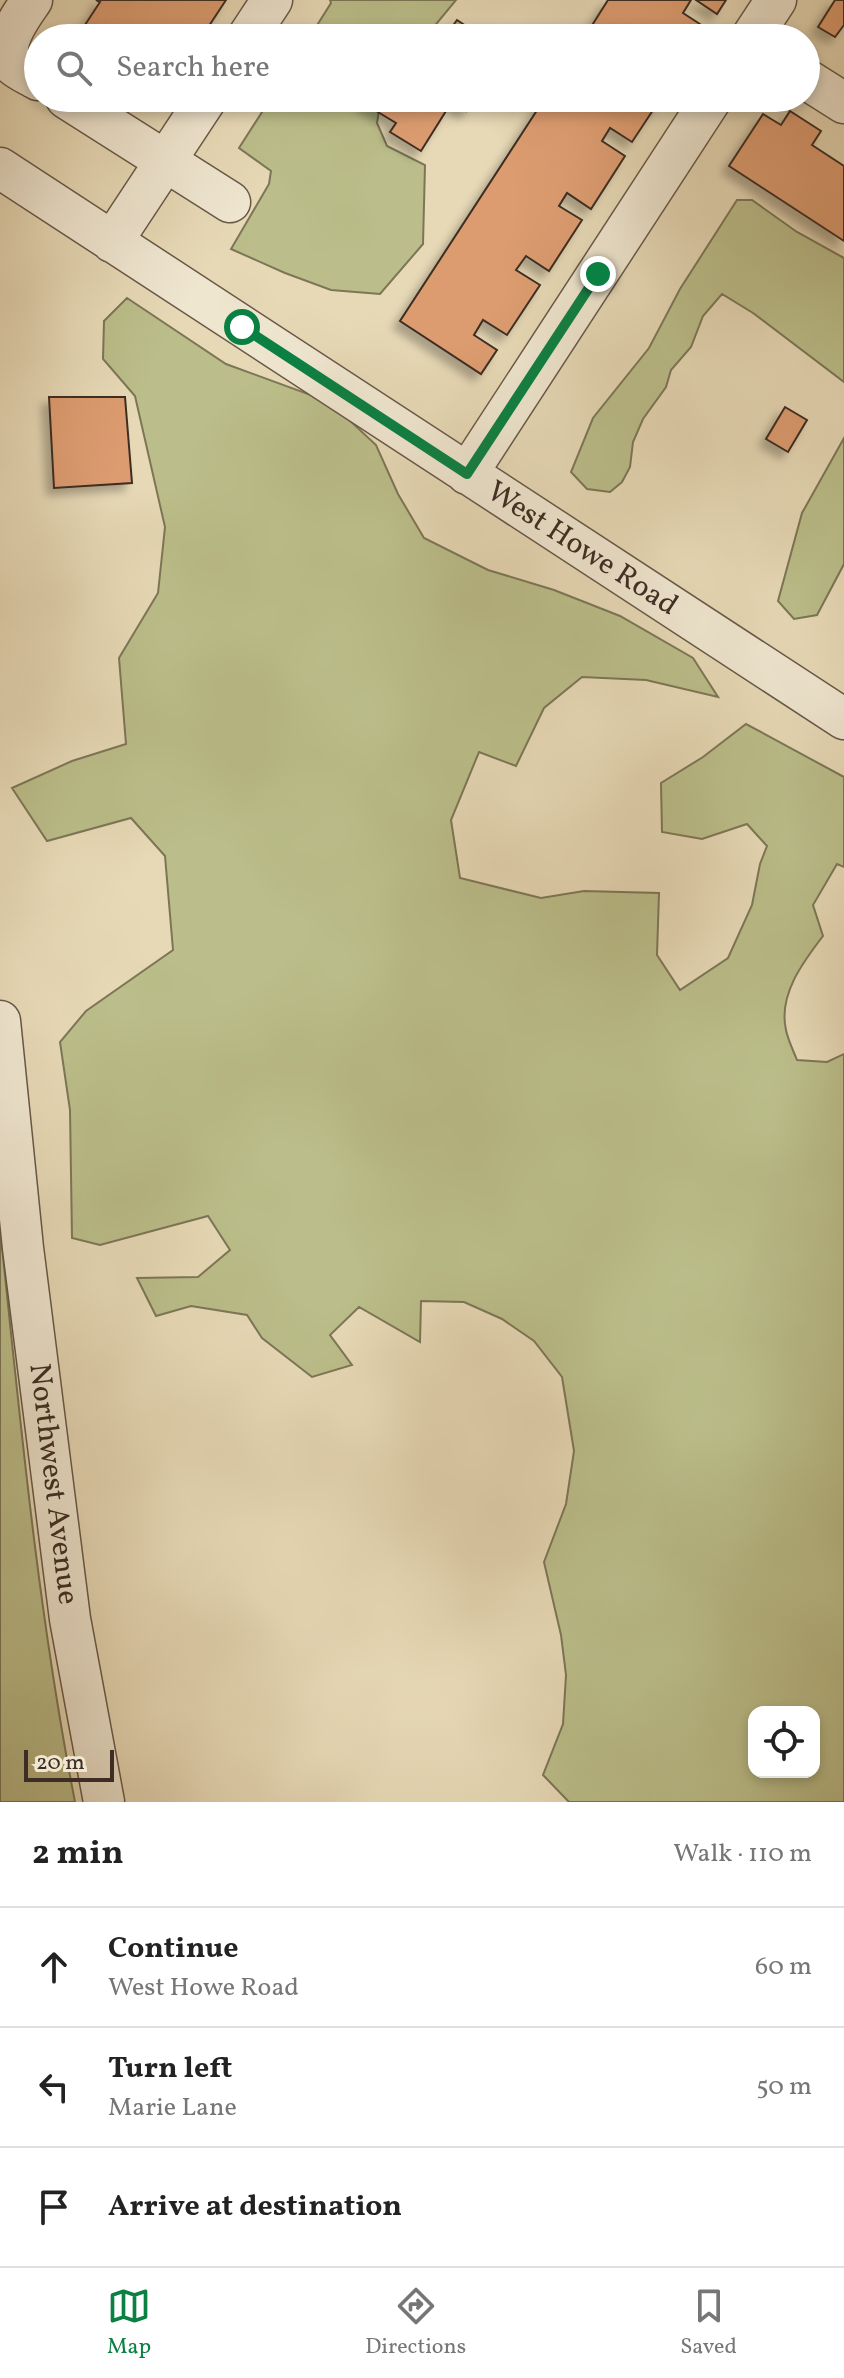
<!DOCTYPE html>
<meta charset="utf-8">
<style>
body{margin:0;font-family:Vollkorn,serif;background:#f6f6f6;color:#222}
.controls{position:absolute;right:24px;bottom:24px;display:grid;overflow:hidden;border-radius:16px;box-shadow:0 4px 12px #0003}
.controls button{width:72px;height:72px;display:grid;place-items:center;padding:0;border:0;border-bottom:2px solid #e0e0e0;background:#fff;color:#222;font:40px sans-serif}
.scale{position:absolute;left:24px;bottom:20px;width:90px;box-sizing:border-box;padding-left:8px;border:4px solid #3d2d24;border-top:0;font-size:22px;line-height:28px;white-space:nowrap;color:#3d2d24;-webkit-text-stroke:6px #efe6d0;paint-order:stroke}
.stop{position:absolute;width:24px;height:24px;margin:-18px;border:6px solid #0b8043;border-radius:50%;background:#fff}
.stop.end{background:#0b8043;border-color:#fff;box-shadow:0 2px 8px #0008}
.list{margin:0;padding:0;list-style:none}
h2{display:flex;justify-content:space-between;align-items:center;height:104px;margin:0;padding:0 32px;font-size:34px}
h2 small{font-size:26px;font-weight:400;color:#767676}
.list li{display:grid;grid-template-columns:52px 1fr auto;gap:24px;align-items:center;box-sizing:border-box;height:120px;padding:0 32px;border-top:2px solid #e0e0e0}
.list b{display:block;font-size:30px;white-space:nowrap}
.list p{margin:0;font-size:26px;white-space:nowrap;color:#767676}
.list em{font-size:26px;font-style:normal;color:#767676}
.icon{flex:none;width:44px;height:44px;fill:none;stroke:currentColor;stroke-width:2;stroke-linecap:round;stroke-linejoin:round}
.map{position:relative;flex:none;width:844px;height:1802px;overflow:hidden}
.search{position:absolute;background:#fff;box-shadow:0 4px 12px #0003;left:24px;right:24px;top:24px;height:88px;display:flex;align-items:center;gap:20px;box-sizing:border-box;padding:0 28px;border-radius:44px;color:#767676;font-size:30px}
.sheet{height:464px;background:#fff}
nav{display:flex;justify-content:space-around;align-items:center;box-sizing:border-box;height:112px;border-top:2px solid #e0e0e0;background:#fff;font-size:22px;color:#767676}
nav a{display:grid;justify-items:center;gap:4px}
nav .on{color:#0b8043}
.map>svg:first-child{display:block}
.green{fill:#bbbe8a;stroke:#7c7657;stroke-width:2;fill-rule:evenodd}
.building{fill:#dc9c70;stroke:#3d2d24;stroke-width:2;filter:url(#shadow)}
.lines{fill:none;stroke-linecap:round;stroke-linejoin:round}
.minor-casing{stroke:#685848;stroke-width:43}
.minor{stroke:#efe6d0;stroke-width:40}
.route{stroke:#0b8043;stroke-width:10}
.labels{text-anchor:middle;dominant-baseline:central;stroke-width:7;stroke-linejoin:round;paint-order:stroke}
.street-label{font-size:30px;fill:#3d2d24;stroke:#efe6d0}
</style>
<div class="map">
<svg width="844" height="1802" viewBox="0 0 844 1802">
<defs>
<filter id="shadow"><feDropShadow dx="-7" dy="7" stdDeviation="4" flood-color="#0004"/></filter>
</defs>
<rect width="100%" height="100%" fill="#e7d9b6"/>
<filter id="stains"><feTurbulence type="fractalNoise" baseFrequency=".0025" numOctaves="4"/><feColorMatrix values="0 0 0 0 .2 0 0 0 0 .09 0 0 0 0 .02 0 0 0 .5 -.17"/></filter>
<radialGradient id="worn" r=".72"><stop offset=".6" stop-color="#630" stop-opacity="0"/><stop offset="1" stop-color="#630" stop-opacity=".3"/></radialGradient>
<path class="green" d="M330,0h126l-28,34 -6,4h-113l22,-35z
M271,98h110l-4,25 10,23 38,19 -2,79 -43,50 -49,-4 -46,-17 -54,-24 38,-65 2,-13 -32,-23z
M737,200h15l45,32 47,26v124l-91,-69 -31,-19 -19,22 -12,31 -20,23 -5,17 -23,32 -10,23 -3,25 -8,15 -12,10 -23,-3 -16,-17 22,-54 56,-70 31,-59z
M127,298l99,66 104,38 46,43 22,49 26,44 64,32 66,20 66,26 73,42 25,39 -72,-17 -64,-3 -38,31 -28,58 -37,-14 -28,68 9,58 81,20 43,-7 75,2 -2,62 23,35 48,-32 24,-53 8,-41 7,-18 -20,-22 -45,15 -40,-7 -1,-49 42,-26 43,-33 98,53v90l-7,-3 -24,41 10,31c-20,26 -45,59 -37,94 2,10 7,20 11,30l30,2 17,-8v748h-275l-26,-27 20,-51 3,-49 -5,-40 -17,-73 22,-58 8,-53 -12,-74 -28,-36 -32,-22 -38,-17 -43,-1 -1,41 -61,-35 -29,28 22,30 -40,12 -50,-39 -15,-23 -56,-9 -35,10 -19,-38 61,-1 32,-27 -22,-34 -108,29 -28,-7 -2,-128 -10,-68 26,-31 87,-61 -8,-94 -34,-38 -84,23 -35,-53 60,-27 54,-17 -7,-86 39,-65 7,-66 -30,-131 -32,-37 1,-38zM754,1712h60v60h-60z
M844,438v126l-27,51 -23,4 -16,-18 24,-88z
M0,1227c20,192 38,385 75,575h-75z"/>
<path class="building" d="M96,0h130l-25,38h-104l-14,-10 17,-26z
M608,0h83l-8,13 23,15 -6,10h-116z
M696,0h30l-9,14z
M835,0h9v25l-9,12 -17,-10z
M457,20l27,18h-40z
M366,98h59l21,13 -25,40 -31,-19 6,-9 -33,-20z
M446,98h28l-8,13z
M545,98h116l-29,44 -22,-14 -8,13 23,15 -34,53 -24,-16 -8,13 23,14 -33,51 -23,-15 -10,14 24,15 -33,50 -24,-15 -9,15 23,15 -16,24 -81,-53z
M790,111l31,20 -9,14 32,21v75l-115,-75 34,-52 18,11z
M49,397h76l7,86 -78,5z
M785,407l22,13 -19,32 -22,-13z"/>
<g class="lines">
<defs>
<path id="minor" d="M32,0c-11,16 -32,43 -21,63 6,7 19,12 27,17
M247,38l25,-38
M751,38l25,-38
M806,79l38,24
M66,98l164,104
M0,168l844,551
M112,242l95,-144
M467,474l245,-376
M0,1021l23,227 47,371 34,183"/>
</defs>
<use href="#minor" class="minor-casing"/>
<use href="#minor" class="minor"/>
</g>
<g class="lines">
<path class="route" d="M242,327l225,147 131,-200"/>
</g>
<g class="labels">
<g class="street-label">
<text transform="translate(582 549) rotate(33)">West Howe Road</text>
<text transform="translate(53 1484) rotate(83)">Northwest Avenue</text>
</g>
</g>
<rect width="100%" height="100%" filter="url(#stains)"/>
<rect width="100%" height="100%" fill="url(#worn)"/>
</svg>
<div class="controls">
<button><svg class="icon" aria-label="locate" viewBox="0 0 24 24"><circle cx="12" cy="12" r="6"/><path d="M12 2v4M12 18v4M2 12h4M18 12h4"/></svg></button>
</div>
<div class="scale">20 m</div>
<div class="stop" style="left:242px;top:327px"></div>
<div class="stop end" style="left:598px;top:274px"></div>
<div class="search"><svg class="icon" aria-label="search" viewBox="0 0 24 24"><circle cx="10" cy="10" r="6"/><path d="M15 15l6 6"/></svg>Search here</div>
</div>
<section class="sheet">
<h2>2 min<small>Walk · 110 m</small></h2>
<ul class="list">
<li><svg class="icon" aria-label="ahead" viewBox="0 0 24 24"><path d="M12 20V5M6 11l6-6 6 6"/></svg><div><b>Continue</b><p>West Howe Road</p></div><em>60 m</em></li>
<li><svg class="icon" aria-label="left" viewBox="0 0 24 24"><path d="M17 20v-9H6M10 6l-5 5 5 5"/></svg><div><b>Turn left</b><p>Marie Lane</p></div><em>50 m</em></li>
<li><svg class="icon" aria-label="arrive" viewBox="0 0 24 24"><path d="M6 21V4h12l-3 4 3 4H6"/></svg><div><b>Arrive at destination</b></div></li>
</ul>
</section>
<nav>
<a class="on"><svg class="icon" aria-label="map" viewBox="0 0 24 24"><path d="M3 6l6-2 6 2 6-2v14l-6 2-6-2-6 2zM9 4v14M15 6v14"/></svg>Map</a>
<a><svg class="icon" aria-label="directions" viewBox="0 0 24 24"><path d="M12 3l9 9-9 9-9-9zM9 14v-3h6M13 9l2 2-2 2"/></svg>Directions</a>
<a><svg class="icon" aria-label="saved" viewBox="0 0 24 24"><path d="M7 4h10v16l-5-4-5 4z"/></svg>Saved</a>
</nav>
